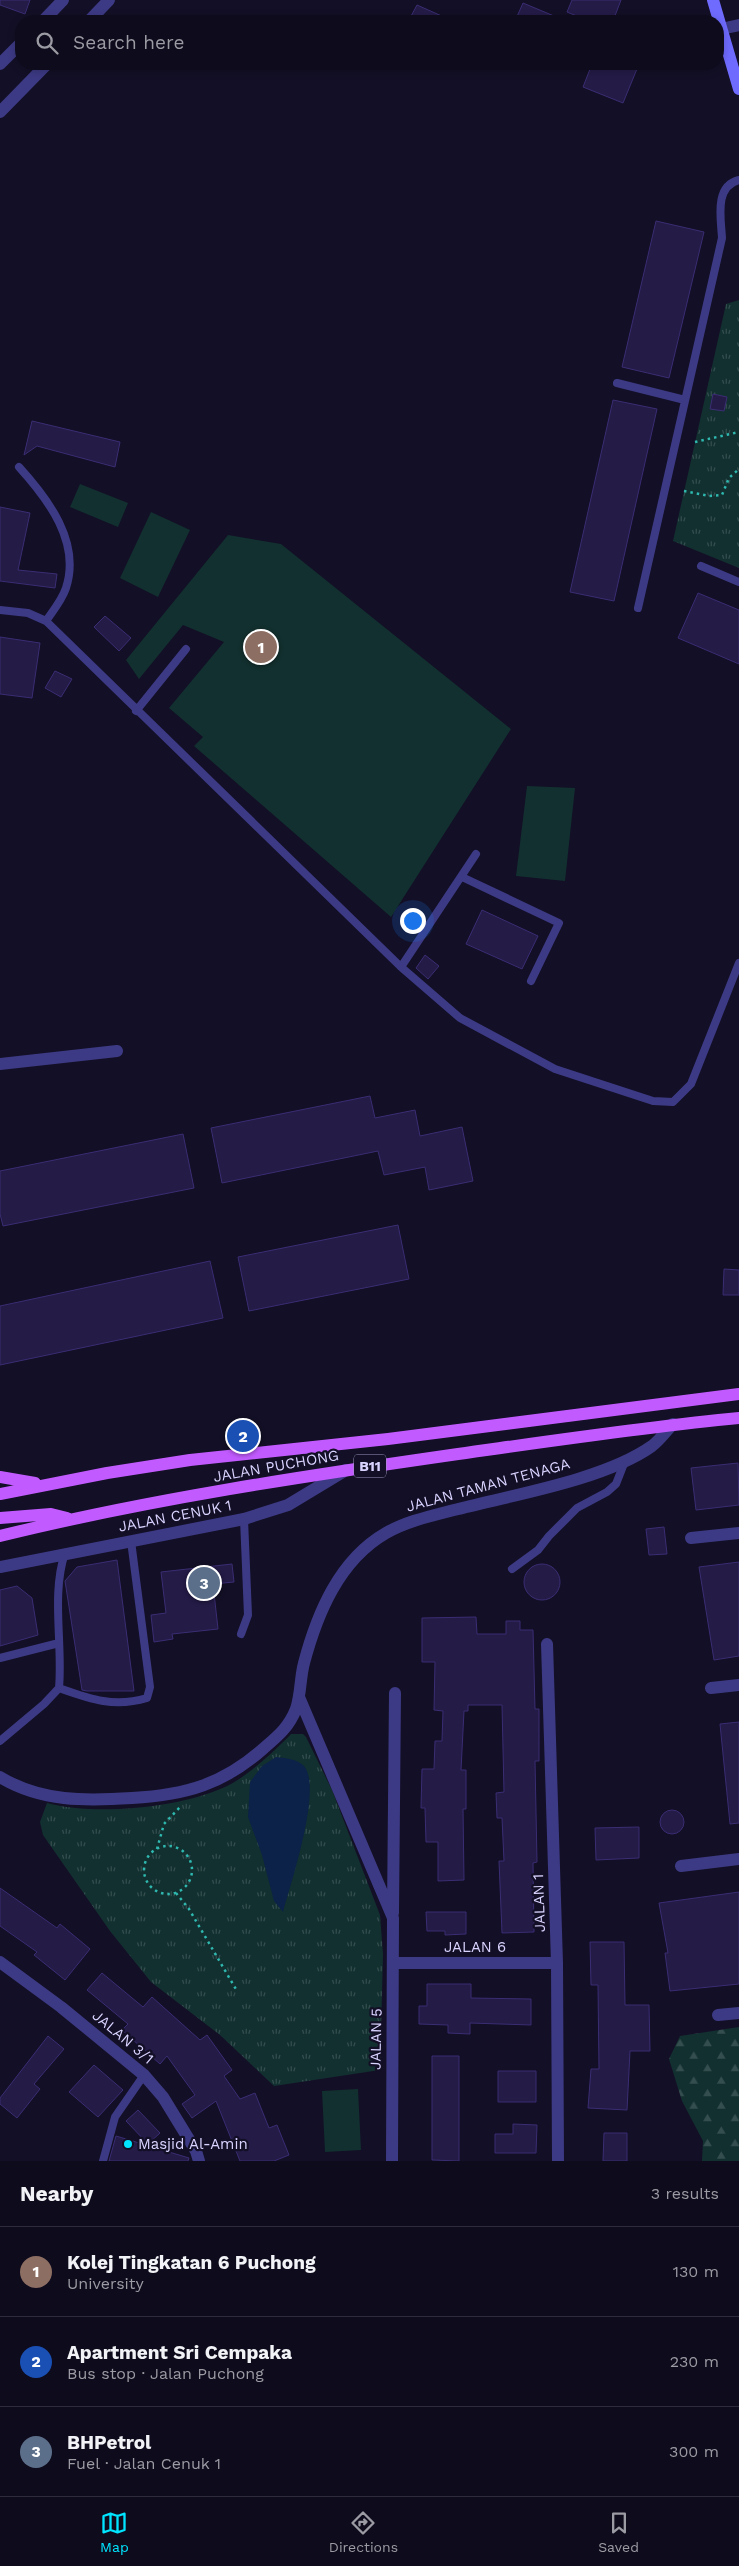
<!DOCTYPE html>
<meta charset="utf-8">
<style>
body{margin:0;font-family:"Work Sans",sans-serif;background:#171425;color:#f1f3f6}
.you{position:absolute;left:412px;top:920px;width:18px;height:18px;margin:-12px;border:4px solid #fff;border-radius:50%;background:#1a73e8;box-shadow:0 0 0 8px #1a73e833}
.badge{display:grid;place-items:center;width:32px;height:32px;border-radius:50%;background:#00e5ff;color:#fff;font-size:16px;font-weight:700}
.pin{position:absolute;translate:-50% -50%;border:2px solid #fff;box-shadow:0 1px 5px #0006}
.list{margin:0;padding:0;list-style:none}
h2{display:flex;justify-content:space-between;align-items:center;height:65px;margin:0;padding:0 20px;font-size:21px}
h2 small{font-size:16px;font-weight:400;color:#9b9ba3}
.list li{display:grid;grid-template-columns:32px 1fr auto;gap:15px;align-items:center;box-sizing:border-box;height:90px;padding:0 20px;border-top:1px solid #2e2b3b}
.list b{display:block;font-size:19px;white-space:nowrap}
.list p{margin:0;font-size:16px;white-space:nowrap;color:#9b9ba3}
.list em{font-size:16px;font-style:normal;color:#9b9ba3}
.icon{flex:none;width:28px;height:28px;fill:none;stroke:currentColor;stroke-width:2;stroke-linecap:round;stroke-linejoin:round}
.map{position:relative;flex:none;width:739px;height:2161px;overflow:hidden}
.search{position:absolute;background:#0e0b1c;box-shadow:0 2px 8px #0003;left:15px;right:15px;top:15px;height:55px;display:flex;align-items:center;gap:12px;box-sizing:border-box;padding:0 18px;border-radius:20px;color:#9b9ba3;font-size:19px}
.sheet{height:335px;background:#0e0b1c}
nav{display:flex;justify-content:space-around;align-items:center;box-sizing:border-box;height:70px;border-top:1px solid #2e2b3b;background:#0e0b1c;font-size:14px;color:#9b9ba3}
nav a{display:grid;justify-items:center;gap:2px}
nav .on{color:#00e5ff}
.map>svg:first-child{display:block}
.forest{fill:url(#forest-firs)}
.park{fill:url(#park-tufts)}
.pitch{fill:#12302f}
.water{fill:#0c2248}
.building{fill:#241b47;stroke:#3b2d73}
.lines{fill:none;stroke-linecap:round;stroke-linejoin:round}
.path{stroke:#2fb8b0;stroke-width:2.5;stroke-dasharray:2.5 4;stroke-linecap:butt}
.lane{stroke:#3d3a85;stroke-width:8}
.street{stroke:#3d3a85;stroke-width:12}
.secondary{stroke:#6f6bff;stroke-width:12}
.primary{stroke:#c25bff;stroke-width:12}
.poi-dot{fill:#00e5ff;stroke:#130f26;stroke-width:2}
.labels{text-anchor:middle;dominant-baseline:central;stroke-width:4.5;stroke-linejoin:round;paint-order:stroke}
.shield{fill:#130f26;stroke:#9e99be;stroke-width:1}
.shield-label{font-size:14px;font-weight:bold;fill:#d9d4ff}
.street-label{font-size:15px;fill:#d9d4ff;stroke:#130f26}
.poi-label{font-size:15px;fill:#d9d4ff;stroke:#130f26;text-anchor:start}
</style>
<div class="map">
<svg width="739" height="2161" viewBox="0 0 739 2161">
<defs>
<pattern id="forest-firs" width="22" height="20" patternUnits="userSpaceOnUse" patternTransform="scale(1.25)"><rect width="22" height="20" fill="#12302f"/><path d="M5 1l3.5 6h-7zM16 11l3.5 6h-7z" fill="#344d4e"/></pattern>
<pattern id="park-tufts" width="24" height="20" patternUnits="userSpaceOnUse" patternTransform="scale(1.25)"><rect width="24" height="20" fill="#12302f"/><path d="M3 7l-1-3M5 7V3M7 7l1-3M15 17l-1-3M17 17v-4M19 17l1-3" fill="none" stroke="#344d4e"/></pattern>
</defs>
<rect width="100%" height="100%" fill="#130f26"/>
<path class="forest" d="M739,2027v134h-37l1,-20 -21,-40 -13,-42 11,-23z"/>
<path class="park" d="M739,300v268l-66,-27 53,-237z
M291,1734h12l3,3 26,53 48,125 3,39 -3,116 -106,16 -54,-51 -69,-53 -41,-51 -67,-96 -3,-13 7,-19c48,13 132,5 178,-16 19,-8 51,-37 66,-53z"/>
<path class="pitch" d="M80,484l48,19 -10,24 -48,-20z
M151,512l39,18 -32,67 -38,-19z
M228,535l53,9 230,185 -120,188 -197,-171 9,-9 -34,-29 55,-66 -41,-17 -44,54 -13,-19z
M527,786l48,2 -10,93 -49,-5z
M358,2089l3,61 -36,2 -3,-61z"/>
<path class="water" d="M276,1757c9,1 21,2 28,9 19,22 -14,119 -21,146l-9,-11 -12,-46 -14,-38 2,-35 12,-16z"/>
<path class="building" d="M0,0h30l-5,14 -25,-9z
M572,0h49l-8,21h-24l-22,-9z
M523,3l43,18h-51z
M417,5l36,16h-36l-7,-3z
M592,64h47l-16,39 -40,-16z
M656,221l48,11 -35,146 -47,-11z
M713,394l14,3 -3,14 -14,-2z
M613,400l44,9 -43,192 -44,-9z
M32,421l88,21 -5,25 -78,-21 -13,9z
M0,507l30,6 -12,57 39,4 -2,14 -55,-7z
M698,593l41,17v54l-61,-26z
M105,616l26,22 -12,13 -25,-24z
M0,637l40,6 -8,55 -32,-4z
M55,671l17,8 -11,18 -16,-9z
M482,910l56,26 -16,33 -56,-25z
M425,955l14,11 -11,13 -12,-11z
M370,1096l5,22 40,-8 5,26 42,-9 11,54 -44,9 -4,-23 -41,8 -6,-24 -156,32 -11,-55z
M183,1134l11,54 -191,38 -3,-12v-43z
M398,1225l11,54 -160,32 -11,-54z
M210,1261l13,57 -223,47v-59z
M724,1269l15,1v25h-16z
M738,1463l1,42 -43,5 -5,-42z
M664,1527l3,27 -18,1 -3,-26z
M117,1560l17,131h-47l-5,-1 -17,-109 12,-14z
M739,1562v94l-25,4 -15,-93z
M524 1582a18 18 0 1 1 36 0a18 18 0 1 1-36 0Z
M232,1564l2,18 -21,2 5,45 -46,5 1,5 -19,3 -3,-27 15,-2 -5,-41z
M17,1586l15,12 6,37 -38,11v-56z
M476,1617l1,17h29v-13h14v9h13l2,79h4v52h-4l2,101 -4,1 1,69 -32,1 -3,-72h5l-2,-43h-5l-1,-25 8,-1 -2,-87h-34v6h-4l-3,59h5v39h-3l1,71 -26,1v-39h-12l-1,-34h-4l1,-39h12l1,-28h7l1,-30 -9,-1 1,-48h-13v-44z
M739,1722v101l-9,1 -10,-100z
M660 1822a12 12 0 1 1 24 0a12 12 0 1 1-24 0Z
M639,1827v31l-43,2 -1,-32z
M0,1888l57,40 3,-4 30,25 -25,31 -31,-25 3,-3 -37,-26z
M739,1892v92l-69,7 -5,-38h3l-9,-50z
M426,1912h40v22l-21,1v-4h-18z
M590,1942h34l1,63h24l1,46h-20l-3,59 -39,-2 3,-39h8l-1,-84h-7z
M102,1973l41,34 9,-10 48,43 7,-5 25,35 -8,6 16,23 15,-6 14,35 8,-3 12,30 -15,6h-34l-24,-60 -24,17 -10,-14 13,-9 -28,-39 -7,8 -38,-34 6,-6 -41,-34z
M427,1984h44v14l60,1v26l-61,-2v11l-22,-1v-8l-29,-1v-18h8z
M48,2036l16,13 -30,35 6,5 -23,29 -17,-14v-6z
M432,2056h27v105l-27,-1z
M94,2065l29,25 -25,27 -29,-25z
M498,2071h38v31h-38z
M138,2110l22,23 -12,11 -22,-23z
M513,2124l24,1 -1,28h-41v-19h18z
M604,2133h23v28h-24z
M116,2136l73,22 -1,3h-79z"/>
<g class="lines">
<path class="path" d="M695,442l44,-10
M684,491l25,5 13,-1 7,-17 10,-9
M144 1870a24 24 0 1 1 48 0a24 24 0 1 1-48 0Z
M157,1849l7,-25 17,-18
M176,1893l13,16 48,82"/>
<path class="lane" d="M617,383l68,17
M19,467c29,32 62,75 47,121 -4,12 -13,23 -20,33
M701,566l38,16
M638,608l84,-370c-1,-19 -8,-52 17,-58
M0,610l28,3 18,8 355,346 59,51 95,51 98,32 20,1 18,-18 48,-121
M136,711l50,-62
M462,877l97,46 -28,58
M401,967l75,-113
M512,1569l26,-19 11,-14 28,-28 30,-16 9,-8 9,-23
M241,1634l7,-19 -4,-96
M0,1658l59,-15
M59,1688c31,11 55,20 88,10l3,-11 -19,-146
M0,1741l44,-37 15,-16c4,-43 -8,-94 6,-135
M103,2161l12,-44 29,-42"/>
<path class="street" d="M43,21l20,-21
M89,21l20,-21
M721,29l18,-4
M0,64l21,-21
M0,112l47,-48
M0,1064l117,-13
M691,1538l48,-5
M0,1567l244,-48 44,-14 58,-35
M547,1644l10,319 1,198
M711,1688l28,-3
M299,1697l94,221 -1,243
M0,1777c41,25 86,24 132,21 54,-3 92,-14 132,-50 14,-12 25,-21 32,-39 5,-15 4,-31 8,-46 13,-49 35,-103 82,-130 21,-12 45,-17 68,-23 58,-15 150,-30 198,-64 8,-6 14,-15 21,-22
M681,1866l58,-7
M393,1913l2,-220
M0,1962l61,45 83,68 19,22 33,54 3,10
M393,1963h164
M718,2015l21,-2"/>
<path class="secondary" d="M713,0l26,89"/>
<path class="primary" d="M0,1477l35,6
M0,1494l107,-21 83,-13 198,-21 351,-45
M0,1518l51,-4 16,4
M0,1536c150,-37 305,-60 458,-82 93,-13 187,-27 281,-36"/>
</g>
<circle class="poi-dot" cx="128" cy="2144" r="5"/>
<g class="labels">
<rect class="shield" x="354" y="1454.5" width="32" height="23" rx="4"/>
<g class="shield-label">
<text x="370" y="1466">B11</text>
</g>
<g class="street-label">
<text transform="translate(276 1466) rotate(-10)">JALAN PUCHONG</text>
<text transform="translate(488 1485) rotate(-15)">JALAN TAMAN TENAGA</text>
<text transform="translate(175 1516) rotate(-11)">JALAN CENUK 1</text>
<text transform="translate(539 1903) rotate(-92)">JALAN 1</text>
<text x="475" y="1947">JALAN 6</text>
<text transform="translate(123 2037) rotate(40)">JALAN 3/1</text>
<text transform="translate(376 2039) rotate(-89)">JALAN 5</text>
</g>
<g class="poi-label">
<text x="138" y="2144">Masjid Al-Amin</text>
</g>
</g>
</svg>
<div class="you"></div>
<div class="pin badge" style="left:261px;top:647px;background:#8d6e63">1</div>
<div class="pin badge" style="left:243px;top:1436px;background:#1a4fb4">2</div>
<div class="pin badge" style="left:204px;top:1583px;background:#5c6f8a">3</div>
<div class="search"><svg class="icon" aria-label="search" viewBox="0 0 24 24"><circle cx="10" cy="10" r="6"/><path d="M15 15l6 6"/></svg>Search here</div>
</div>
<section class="sheet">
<h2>Nearby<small>3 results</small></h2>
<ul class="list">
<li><span class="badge" style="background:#8d6e63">1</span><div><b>Kolej Tingkatan 6 Puchong</b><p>University</p></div><em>130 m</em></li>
<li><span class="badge" style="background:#1a4fb4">2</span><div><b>Apartment Sri Cempaka</b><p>Bus stop · Jalan Puchong</p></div><em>230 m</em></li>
<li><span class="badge" style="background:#5c6f8a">3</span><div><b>BHPetrol</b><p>Fuel · Jalan Cenuk 1</p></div><em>300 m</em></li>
</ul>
</section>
<nav>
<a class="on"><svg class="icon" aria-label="map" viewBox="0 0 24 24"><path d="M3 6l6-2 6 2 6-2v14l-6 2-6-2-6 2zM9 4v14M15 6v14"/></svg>Map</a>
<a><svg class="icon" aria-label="directions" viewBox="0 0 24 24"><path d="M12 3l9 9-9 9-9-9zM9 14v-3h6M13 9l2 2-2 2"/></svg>Directions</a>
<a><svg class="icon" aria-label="saved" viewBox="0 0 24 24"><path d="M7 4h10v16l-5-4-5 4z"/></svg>Saved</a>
</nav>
